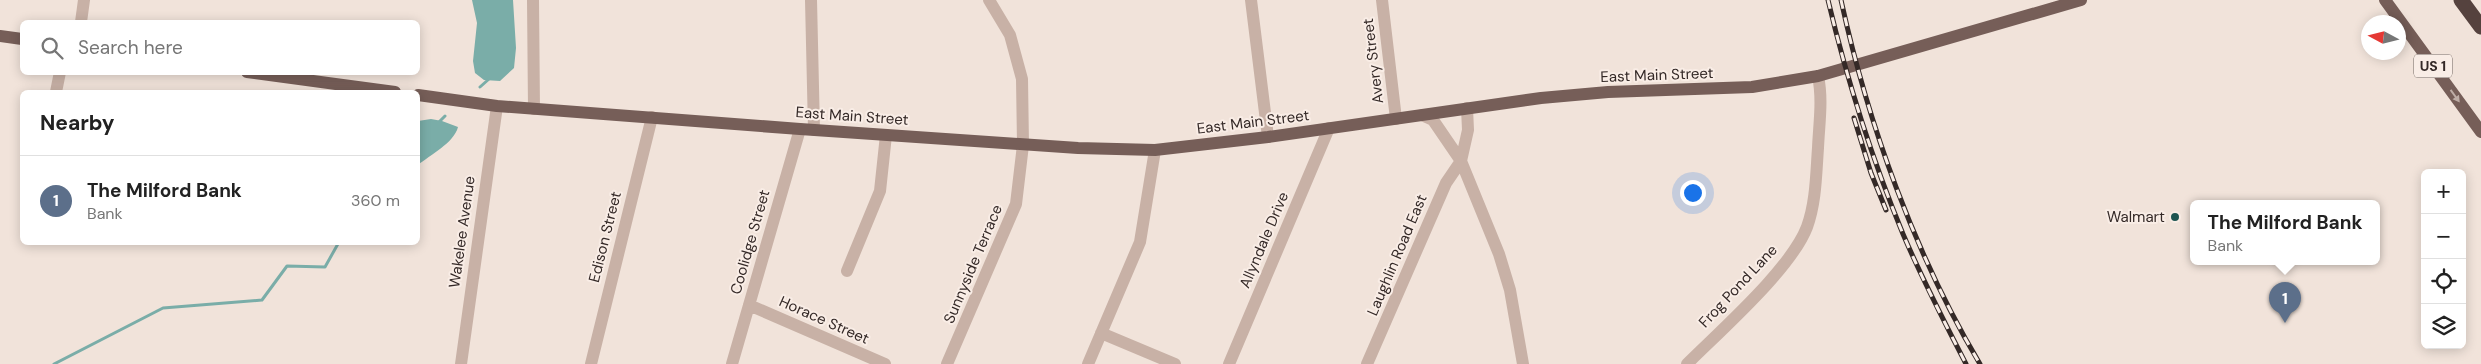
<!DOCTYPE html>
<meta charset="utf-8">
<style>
body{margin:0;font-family:"DM Sans",sans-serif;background:#f6f6f6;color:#222}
.controls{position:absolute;right:15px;bottom:15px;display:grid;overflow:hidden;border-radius:8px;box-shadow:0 2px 12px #0003}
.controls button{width:45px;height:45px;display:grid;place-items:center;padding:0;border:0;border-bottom:1px solid #e0e0e0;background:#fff;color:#222;font:25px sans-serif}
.compass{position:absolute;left:2361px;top:15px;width:45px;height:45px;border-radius:50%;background:#fff;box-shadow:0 2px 12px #0003;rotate:277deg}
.you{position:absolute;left:1692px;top:192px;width:18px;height:18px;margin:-12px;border:4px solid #fff;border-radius:50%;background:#1a73e8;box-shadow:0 0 0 8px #1a73e833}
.badge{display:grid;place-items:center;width:32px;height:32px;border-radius:50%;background:#0f766e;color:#fff;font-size:16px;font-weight:700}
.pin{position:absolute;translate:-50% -41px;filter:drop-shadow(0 1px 2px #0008)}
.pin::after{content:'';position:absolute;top:26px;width:18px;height:15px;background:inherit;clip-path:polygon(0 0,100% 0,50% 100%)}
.popup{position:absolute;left:2190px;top:200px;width:190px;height:65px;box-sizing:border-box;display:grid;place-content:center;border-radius:8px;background:#fff;filter:drop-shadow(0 1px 4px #0005);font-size:16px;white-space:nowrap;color:#767676}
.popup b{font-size:19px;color:#222}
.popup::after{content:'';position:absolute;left:50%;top:100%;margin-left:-10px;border:10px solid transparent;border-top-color:#fff}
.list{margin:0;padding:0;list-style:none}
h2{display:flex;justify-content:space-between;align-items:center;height:65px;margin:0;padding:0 20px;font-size:21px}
h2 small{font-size:16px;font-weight:400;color:#767676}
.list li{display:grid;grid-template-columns:32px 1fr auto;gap:15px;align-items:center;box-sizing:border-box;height:90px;padding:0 20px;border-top:1px solid #e0e0e0}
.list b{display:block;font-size:19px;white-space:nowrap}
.list p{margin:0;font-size:16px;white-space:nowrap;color:#767676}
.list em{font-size:16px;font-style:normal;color:#767676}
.icon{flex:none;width:28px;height:28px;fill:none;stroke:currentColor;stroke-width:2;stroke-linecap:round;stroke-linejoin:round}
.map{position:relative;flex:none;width:2481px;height:364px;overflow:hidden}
.search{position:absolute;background:#fff;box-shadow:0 2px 12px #0003;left:20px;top:20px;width:400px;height:55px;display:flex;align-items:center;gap:12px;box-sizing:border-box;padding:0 18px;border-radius:8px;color:#767676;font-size:19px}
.panel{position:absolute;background:#fff;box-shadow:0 2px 12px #0003;left:20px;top:90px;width:400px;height:155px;border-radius:8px}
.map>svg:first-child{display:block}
.water{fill:#7aada8}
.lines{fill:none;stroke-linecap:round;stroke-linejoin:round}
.stream{stroke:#7aada8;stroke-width:3}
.minor{stroke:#c8b1a6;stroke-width:12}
.major{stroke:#765e58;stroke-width:12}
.highway{stroke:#55423e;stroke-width:15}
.rail-casing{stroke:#342927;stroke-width:5}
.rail{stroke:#f9ede6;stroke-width:3;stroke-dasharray:9;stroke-linecap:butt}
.oneway{fill:#beada6}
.poi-dot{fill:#1e5551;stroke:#f9ede6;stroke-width:2}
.labels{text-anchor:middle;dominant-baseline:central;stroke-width:4;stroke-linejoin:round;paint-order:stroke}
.shield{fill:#f9ede6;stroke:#6f6460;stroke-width:1}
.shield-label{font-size:14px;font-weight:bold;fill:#342927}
.street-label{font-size:15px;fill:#342927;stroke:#f9ede6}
.poi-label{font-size:15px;fill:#342927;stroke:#f9ede6;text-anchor:end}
</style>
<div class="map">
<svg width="2481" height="364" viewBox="0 0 2481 364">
<rect width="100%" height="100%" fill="#f1e3da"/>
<path class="water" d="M472,0h41l3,48 -2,20 -14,13 -16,-1 -9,-7 -2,-12 4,-38z
M431,119l11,2 16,6c-4,16 -28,28 -40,38v-44z"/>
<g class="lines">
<path class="stream" d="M480,87l9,-8
M439,122l6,-6
M54,364l109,-56 99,-8 25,-34 38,1 14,-25"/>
<path class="minor" d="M533,0l1,109
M811,0l3,130
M1251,0l17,137
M1382,0l14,119
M81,22l3,-22
M56,92l4,-20
M1467,108l1,22 -7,31 38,93 11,36 13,74
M847,271l33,-80 6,-56
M749,305l136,59
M1101,333l74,31
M461,364l36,-258
M591,364l61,-247
M732,364l68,-235
M947,364l69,-160 7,-59 -1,-66 -12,-44 -21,-35
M1088,364l52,-122 15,-92
M1229,364l100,-236
M1367,364l79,-181 15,-22 -28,-41 -11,-5
M1687,364c33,-33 104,-95 120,-137 9,-25 9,-52 11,-79 1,-24 5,-48 0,-72"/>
<path class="major" d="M2385,0l96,132
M0,36l22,3
M247,72l148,20
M418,95l79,11 303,23 278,19 77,2 113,-13 273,-39 67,-6 144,-5 66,-11 263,-76"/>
<path class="highway" d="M2461,0l20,27"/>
<defs>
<path id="rail" d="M1828,0c19,80 44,159 75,234 19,45 41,87 63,130
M1841,0c27,124 74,255 139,364
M1854,118l17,55 15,37"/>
</defs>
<use href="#rail" class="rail-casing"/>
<use href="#rail" class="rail"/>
</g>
<defs><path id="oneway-solid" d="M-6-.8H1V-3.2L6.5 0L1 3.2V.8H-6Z" transform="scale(1.25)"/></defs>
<use class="oneway" href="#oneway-solid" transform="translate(2455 96) rotate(54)"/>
<circle class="poi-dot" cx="2175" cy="217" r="5"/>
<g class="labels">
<rect class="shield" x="2414" y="54.5" width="38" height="23" rx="4"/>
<g class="shield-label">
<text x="2433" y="66">US 1</text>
</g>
<g class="street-label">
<text transform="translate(1373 61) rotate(-97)">Avery Street</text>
<text transform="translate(1657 75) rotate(-2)">East Main Street</text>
<text transform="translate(852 116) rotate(4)">East Main Street</text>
<text transform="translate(1253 122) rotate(-7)">East Main Street</text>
<text transform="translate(462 232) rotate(-82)">Wakelee Avenue</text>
<text transform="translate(605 237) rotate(-76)">Edison Street</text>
<text transform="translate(1264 240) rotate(-67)">Allyndale Drive</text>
<text transform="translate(750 242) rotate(-74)">Coolidge Street</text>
<text transform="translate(1397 255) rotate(-67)">Laughlin Road East</text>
<text transform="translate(973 264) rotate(-67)">Sunnyside Terrace</text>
<text transform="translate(1738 286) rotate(-47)">Frog Pond Lane</text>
<text transform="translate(824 320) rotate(24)">Horace Street</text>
</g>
<g class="poi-label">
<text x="2165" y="217">Walmart</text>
</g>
</g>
</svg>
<div class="controls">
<button>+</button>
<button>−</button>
<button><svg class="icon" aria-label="locate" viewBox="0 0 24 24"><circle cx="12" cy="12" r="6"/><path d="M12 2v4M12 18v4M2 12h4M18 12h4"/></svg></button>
<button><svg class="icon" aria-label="layers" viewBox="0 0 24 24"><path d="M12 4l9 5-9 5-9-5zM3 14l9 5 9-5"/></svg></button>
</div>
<svg class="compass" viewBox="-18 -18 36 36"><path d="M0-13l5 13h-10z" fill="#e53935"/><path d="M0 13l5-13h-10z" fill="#767676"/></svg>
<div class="you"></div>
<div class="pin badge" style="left:2285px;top:323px;background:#5c6f8a">1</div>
<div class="popup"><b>The Milford Bank</b>Bank</div>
<div class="search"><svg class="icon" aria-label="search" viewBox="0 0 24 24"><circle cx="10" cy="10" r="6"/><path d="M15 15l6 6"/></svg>Search here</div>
<section class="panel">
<h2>Nearby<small></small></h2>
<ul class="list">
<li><span class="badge" style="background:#5c6f8a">1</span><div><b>The Milford Bank</b><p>Bank</p></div><em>360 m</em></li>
</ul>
</section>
</div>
